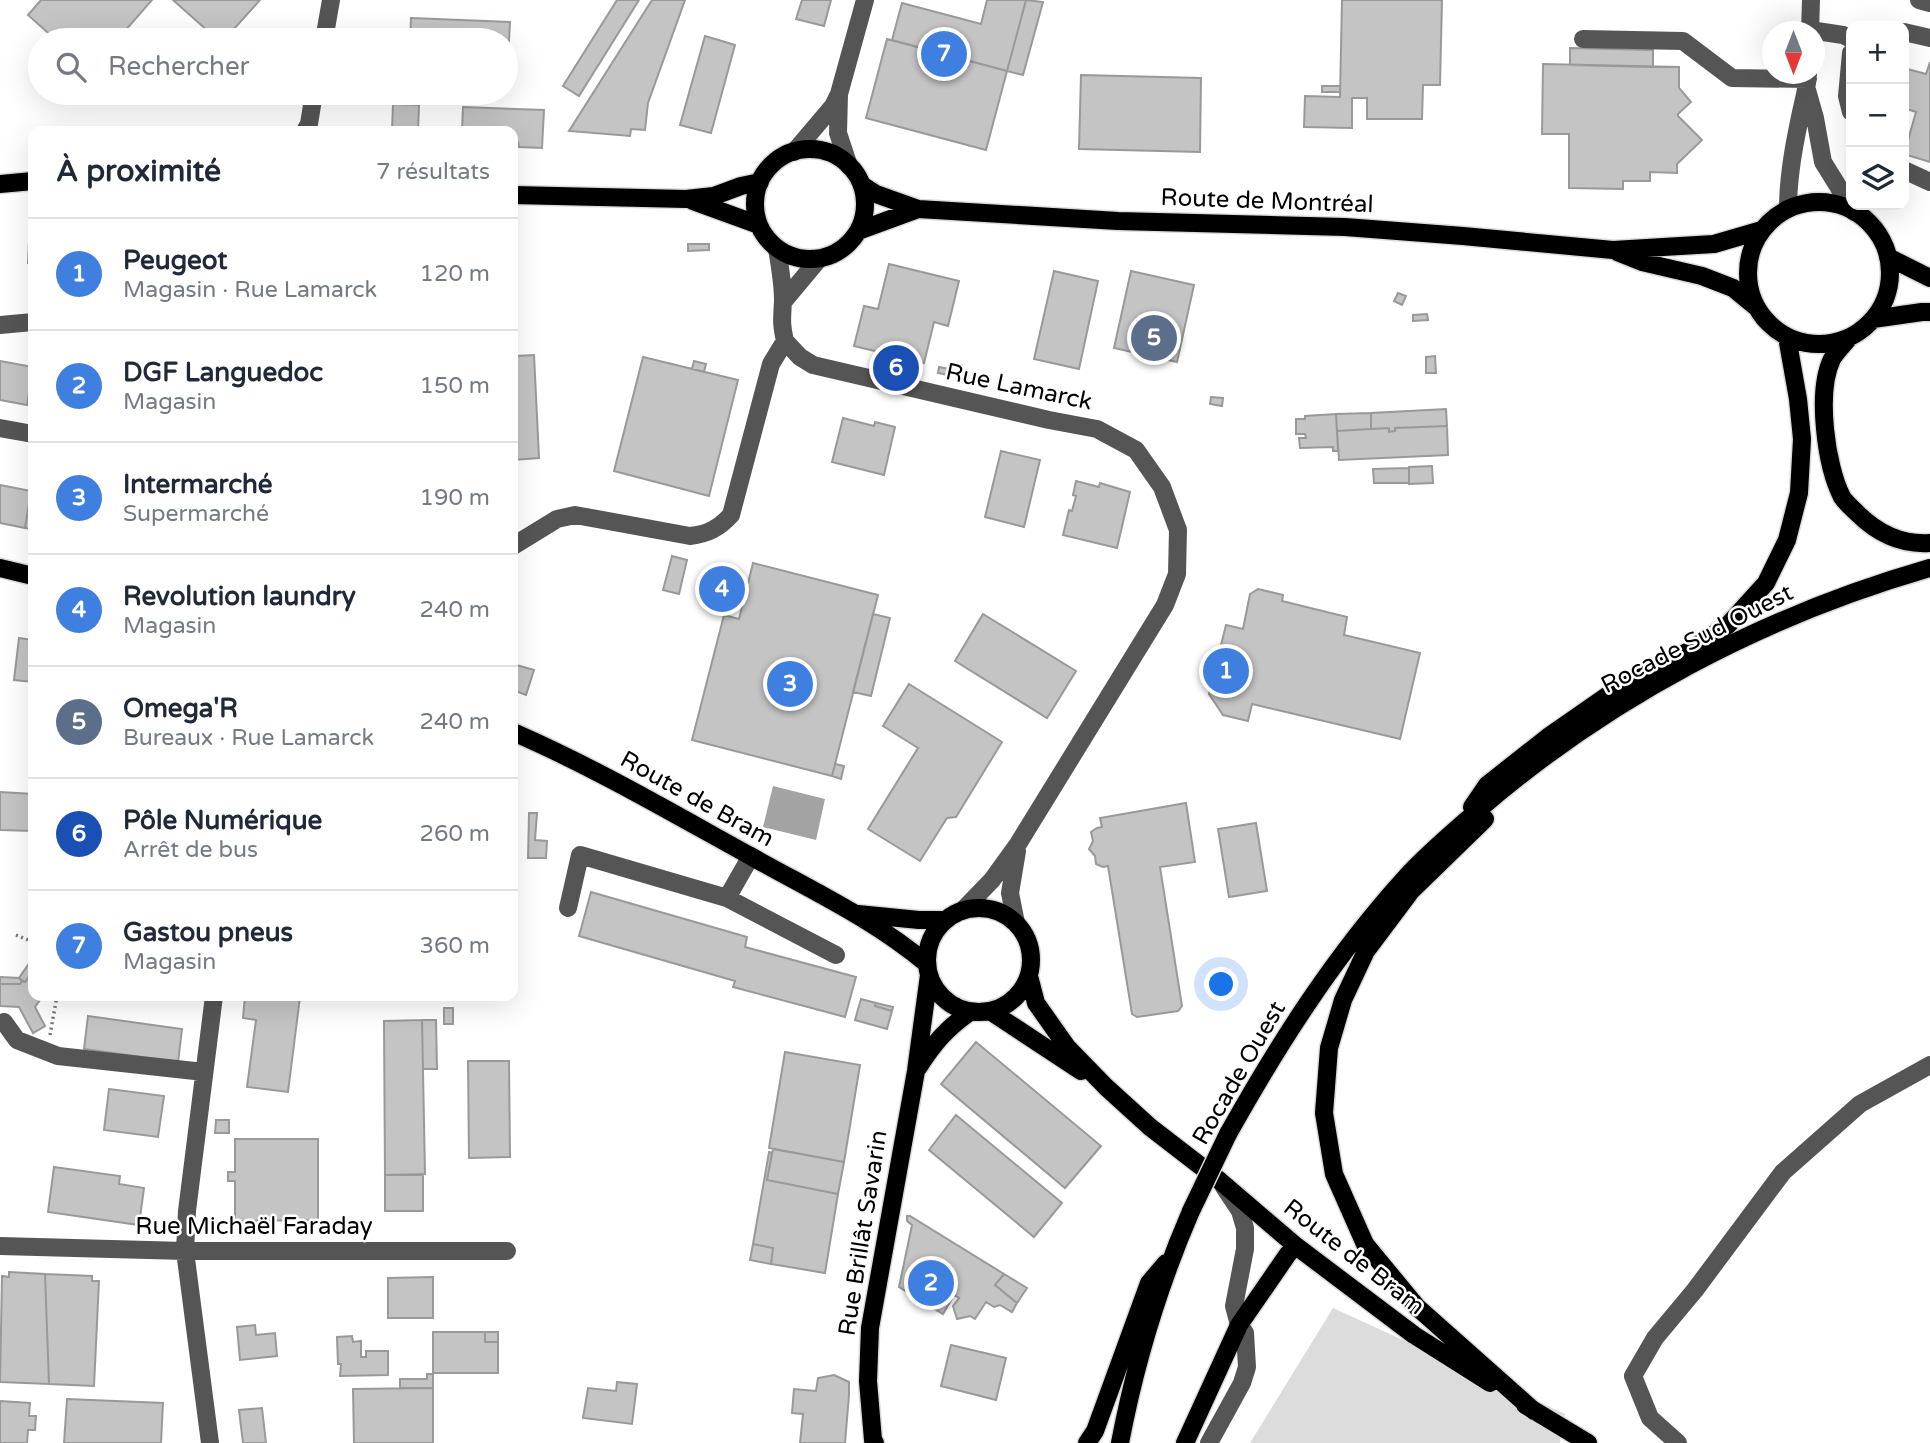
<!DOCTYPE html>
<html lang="fr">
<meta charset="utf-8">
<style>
body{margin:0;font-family:"Varela Round",sans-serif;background:#f2f2f3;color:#1f2937}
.controls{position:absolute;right:21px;top:21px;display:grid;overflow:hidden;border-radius:14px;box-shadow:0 7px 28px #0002}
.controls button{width:63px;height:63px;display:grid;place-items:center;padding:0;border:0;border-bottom:2px solid #e0e1e3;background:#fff;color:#1f2937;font:35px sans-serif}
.compass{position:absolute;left:1762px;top:21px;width:63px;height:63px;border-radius:50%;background:#fff;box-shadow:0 7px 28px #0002;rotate:180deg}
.you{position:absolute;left:1222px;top:985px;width:24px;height:24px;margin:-18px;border:5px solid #fff;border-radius:50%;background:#1a73e8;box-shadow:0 0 0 10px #1a73e833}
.badge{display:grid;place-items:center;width:46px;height:46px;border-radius:50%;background:#1a73e8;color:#fff;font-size:23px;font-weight:700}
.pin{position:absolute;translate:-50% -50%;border:4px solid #fff;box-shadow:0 2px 7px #0006}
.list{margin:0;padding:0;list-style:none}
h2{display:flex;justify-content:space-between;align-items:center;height:91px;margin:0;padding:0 28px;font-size:30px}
h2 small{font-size:23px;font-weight:400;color:#747a83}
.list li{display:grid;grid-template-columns:46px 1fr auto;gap:21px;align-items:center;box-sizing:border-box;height:112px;padding:0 28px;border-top:2px solid #e0e1e3}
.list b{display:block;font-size:26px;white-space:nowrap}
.list p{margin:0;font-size:23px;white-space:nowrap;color:#747a83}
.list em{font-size:23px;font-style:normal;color:#747a83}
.icon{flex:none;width:38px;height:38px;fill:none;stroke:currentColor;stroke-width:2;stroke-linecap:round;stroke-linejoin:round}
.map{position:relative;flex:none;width:1930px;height:1443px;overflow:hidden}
.search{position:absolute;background:#fff;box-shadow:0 7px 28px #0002;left:28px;top:28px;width:490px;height:77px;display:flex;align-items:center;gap:18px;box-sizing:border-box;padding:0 24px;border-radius:38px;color:#747a83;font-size:26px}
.panel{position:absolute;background:#fff;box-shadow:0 7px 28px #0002;left:28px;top:126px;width:490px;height:875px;border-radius:14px}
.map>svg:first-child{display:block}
.green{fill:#dcdcdc}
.water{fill:#a3a3a3}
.building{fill:#c4c4c4;stroke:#999;stroke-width:2}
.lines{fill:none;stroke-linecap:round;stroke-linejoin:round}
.major-casing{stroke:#dbdbdb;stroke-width:21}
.path{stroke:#777;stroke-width:3.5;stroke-dasharray:2 3.5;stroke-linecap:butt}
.minor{stroke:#555;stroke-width:18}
.major{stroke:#000;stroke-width:18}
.major-bridge-casing{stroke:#dbdbdb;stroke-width:21;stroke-linecap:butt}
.major-bridge{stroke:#000;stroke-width:18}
.labels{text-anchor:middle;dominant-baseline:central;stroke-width:5;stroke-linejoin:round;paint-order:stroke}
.street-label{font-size:24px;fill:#000;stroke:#fff}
</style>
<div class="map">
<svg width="1930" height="1443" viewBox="0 0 1930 1443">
<rect width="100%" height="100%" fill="#fff"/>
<path class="green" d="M1333,1308l232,106 -5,29h-310z"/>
<path class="water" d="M773,786l52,13 -9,41 -53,-13z"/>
<path class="building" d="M41,0h111l-35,40h-61l-28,-25z
M173,0h87l-36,40h-6z
M617,0h22l-60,96 -16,-10z
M652,0h33l-37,103 -3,27 -14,-1 -1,7 -61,-5z
M802,0h29l-7,26 -28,-7z
M987,0h39l-19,71 -115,-31 10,-37 79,21z
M1026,0l17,2 -20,73 -16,-4z
M1342,0h100l-2,85h-17l-1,34h-55v-21h-15v30l-48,-1 1,-31 35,1z
M411,18l99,4 -2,38h-2v-20h-96z
M705,36l30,9 -24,88 -31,-8z
M887,39l120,32 -21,79 -120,-32z
M1570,48l83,2v17l-83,-2z
M1930,62v100l-26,-8 12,-42 -12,-4v-40l22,6z
M1543,64l136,3v21l12,14 -13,12v2l24,24 -25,24v9l-27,-1v9h-27v8l-54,-1v-54h-27z
M1081,75l120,3 -1,74 -121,-3z
M1322,86h18v6h-18z
M393,104l26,1 -1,26h-26z
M463,107l81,3 -2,38 -23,-1 -1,-5 -5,-2v-9h-51z
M30,220h3v43h-5z
M688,244h21v6l-21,1z
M889,264l70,17 -11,45 -14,-4 -10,41 -70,-17 10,-40 14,3z
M1054,271l44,10 -19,88 -45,-10z
M1131,271l63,14 -17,77 -63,-14z
M1398,293l8,3 -4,9 -8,-4z
M1427,314l1,6 -15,1v-6z
M534,355l5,103 -26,2v-99h3v-5z
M1435,356l1,17h-10v-16z
M643,357l95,23 -29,116 -95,-25z
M0,361l33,6 -6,38 -27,-5z
M694,361l12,3 -2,8 -12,-3z
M939,367l11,2 -2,6 -10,-2z
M1211,397l12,1 -1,8 -12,-2z
M1446,409l1,17 -52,2v3l-6,1v-4l-18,1v-16z
M1371,413v16l-34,2 -1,-17z
M1336,414l2,37h-5v-4l-33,1 -1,-10h7l-1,-4h-9v-15h9v-3z
M843,418l31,8 1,-4 20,5 -11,48 -52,-13z
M1447,426l1,29 -109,5 -2,-29 52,-3v4l6,-1v-3z
M1001,451l39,9 -16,67 -39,-10z
M1432,466l1,17 -24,1v-17z
M1409,468v15h-35l-1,-14z
M33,480v49l-8,-1z
M1076,481l23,6 1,-4 30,9 -13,56 -54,-13 6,-25 3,1 4,-15 -3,-1z
M0,485l31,6 -6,37 -25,-5z
M672,556l15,4 -8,34 -16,-4z
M753,563l125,32 -46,181 -140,-36 32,-125 15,4z
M1258,589l25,6 -1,6 65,16 -3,18 76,18 -20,86 -148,-35 -4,17 -25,-6 -14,-21 17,-69 17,4 7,-35z
M873,614l17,4 -19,78 -18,-4z
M983,614l93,57 -29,47 -92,-57z
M19,638l14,2v42l-19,-2z
M513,664l21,6 -8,25 -13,-5z
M909,684l93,58 -46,75 -9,1 -27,43 -52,-32 50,-81 -35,-22z
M835,764l9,2 -3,13 -9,-3z
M0,792l33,2v37l-33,-1z
M1186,803l9,59 -35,5 22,139 -4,5 -41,6 -5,-3 -24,-148 -5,1 -7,-3 -1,-8 -6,-7 4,-8 -2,-9 6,-4 5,-1 -2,-9z
M529,813h8l-2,27 12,1 -1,17h-18z
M1256,823l11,68 -38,6 -11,-68z
M591,892l156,45 -2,10 111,30 -11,40 -112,-30 2,-6 -156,-45z
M30,962l2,10 -7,10 -6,-4z
M32,972l1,24h10l-8,11 10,19 -12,7 -14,-26 -19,-1v-22h20l2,-3 3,1z
M0,977l19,1 3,3 -2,3h-20z
M245,996l55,1 -12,95 -41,-5 9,-67 -13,-2z
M861,999l15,4 -1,3 17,5 -5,18 -32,-9z
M876,1003l17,4 -1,4 -17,-5z
M444,1008h9v16h-9z
M88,1016l94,13 -4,33 -94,-13z
M422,1020h14l1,49h-14z
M422,1020l3,154 -40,1 -1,-154z
M976,1042l125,104 -36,42 -124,-104z
M785,1052l75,13 -16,97 -75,-14z
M468,1061h41l1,96 -41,1z
M109,1089l55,7 -6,41 -54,-7z
M956,1115l106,88 -28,34 -105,-87z
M216,1120h13v13h-14z
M235,1139h83v81l-83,1v-40h-7v-9h7z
M773,1149l71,13 -6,32 -71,-14z
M769,1152l3,1 -5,27 71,14 -13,79 -54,-9 2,-16 -20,-4z
M54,1167l66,9 -1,8 25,4 -5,37 -91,-13z
M385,1175h38v36h-38z
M907,1216h3l94,58 -9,11 22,18 -5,9 -12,-7 -6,2 -8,-5 -11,17 -5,-3 -13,3 -4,-13 6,-8 -5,-3 -11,19 -44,-27 13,-62 -5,-4z
M753,1244l20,4 -2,16 -21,-4z
M9,1272l36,2 4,110 -49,-2 2,-106 7,1z
M45,1274l47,2v5h7l-5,105 -45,-2z
M1004,1274l23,14 -10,15 -22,-18z
M433,1277v41h-45v-40z
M255,1325l1,10 19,-2 2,23 -37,4 -3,-33z
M433,1332h52v10h13v31h-65z
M485,1332h13v10h-13z
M352,1336l1,6 8,-1v16h5v-6h22v24l-48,1 1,-12h-3l-1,-27z
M951,1345l55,13 -10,42 -55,-14z
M427,1374h6v14h-33v-9h27z
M834,1375l15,7v13l-4,48h-45l3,-29 -11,-1 2,-24 22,2 2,-13z
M617,1382l20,2 -5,40 -49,-6 5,-30 28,3z
M433,1388v55h-79l-1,-54z
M67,1399l96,4 -2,40h-97z
M0,1401l30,2 -1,13h7l-1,14h-7l-1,13h-27z
M262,1408l4,35h-23l-4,-33z"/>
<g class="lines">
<defs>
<path id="major" d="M755 204a55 55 0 1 1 110 0a55 55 0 1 1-110 0Z
M0,184l33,-3
M862,185l14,9 42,15 200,12 227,6 118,9 150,14 101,-6 48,-14
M513,195l173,4 28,-3 27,-10 19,-4
M693,201l66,24
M1748 273a71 71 0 1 1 142 0a71 71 0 1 1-142 0Z
M858,231l60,-22
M1617,252l25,10 60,14 31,12 22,18
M1888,257l42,21
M1873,319l49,-7h8
M1849,338c-5,6 -13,14 -17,21 -16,33 -6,107 10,138 4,6 10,11 15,16 20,20 44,32 73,30
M0,568l33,8
M513,732c83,36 161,82 241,126 59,33 121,62 173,106
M1472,807l15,-22 61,-48 59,-41 82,-45 39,-26 38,-42 21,-43 12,-47 3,-54 -4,-40 -11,-62
M1485,819l-74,72 -45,60 -23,49 -14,48 -5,65 10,61 31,70 52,63 117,104
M927 960a52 52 0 1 1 104 0a52 52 0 1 1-104 0Z
M858,914l61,6h27
M1029,976l7,27 31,44 39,40 44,40 70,54 76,65 118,89 76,48
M990,1011l91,60
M918,1068c16,-25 28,-39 52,-56
M1228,1134c51,-91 107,-179 178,-257 21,-23 46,-44 70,-65 131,-114 287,-196 454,-244
M1525,1405l63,38
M875,1443l-2,-3 -5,-59 2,-53 46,-257 13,-96
M1087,1443l8,-12 54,-148 17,-20
M1120,1443c15,-79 39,-158 71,-232
M1185,1443l54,-118 49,-71 8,-8"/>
</defs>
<use href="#major" class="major-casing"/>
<path class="path" d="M16,935l17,7
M50,1035l7,-39"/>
<path class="minor" d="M1919,0l11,3
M1810,30l33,5 8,4
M1810,32l1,-32
M1904,32l26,6
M1583,39l100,2 49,37 76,1
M324,40l7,-40
M1851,53l-4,43 4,16
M1807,90l8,28 8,44 31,50
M839,94l-1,39 11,33
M305,131l4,-7 5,-31
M794,152l39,-46 6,-12 26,-94
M1904,170l26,12
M1788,209c0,-29 5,-59 11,-87 3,-17 8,-31 9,-48
M783,302l36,-43
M0,325l33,-3
M785,341l15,16 13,8 236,55 48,9 39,21 26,37 16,43 -1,44 -12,31 -147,239 -26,36 -30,31
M0,428l33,6
M513,546l44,-27 18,-4 115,21c18,-2 29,-8 41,-21l40,-151 14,-23c-4,-18 -3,-22 -2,-40 0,-18 -3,-35 -6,-52
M751,856l-24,42 109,57
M568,908l12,-53 147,43
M1016,923l-6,-30 7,-42
M4,1022l13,18 41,16 146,16
M0,1246l185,5h322
M210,1443l-25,-192 2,-40 27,-215
M1209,1443l33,-60 5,-16 -2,-34 -6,-8 -5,-19 11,-57v-21l-5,-17 -16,-24
M1678,1443l-28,-25 -17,-42 22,-38 40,-48 88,-118 77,-68 70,-39"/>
<use href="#major" class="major"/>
<defs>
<path id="major-bridge" d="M1191,1211l37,-77"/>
</defs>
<use href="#major-bridge" class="major-bridge-casing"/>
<use href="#major-bridge" class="major-bridge"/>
</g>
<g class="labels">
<g class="street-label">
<text transform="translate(1267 201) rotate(2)">Route de Montréal</text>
<text transform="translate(1019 387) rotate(12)">Rue Lamarck</text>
<text transform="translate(1697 639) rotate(-27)">Rocade Sud Ouest</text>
<text transform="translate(697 799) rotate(29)">Route de Bram</text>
<text transform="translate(1239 1073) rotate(-60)">Rocade Ouest</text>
<text x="254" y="1226">Rue Michaël Faraday</text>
<text transform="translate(863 1233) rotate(-81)">Rue Brillât Savarin</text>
<text transform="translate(1354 1257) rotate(38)">Route de Bram</text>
</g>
</g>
</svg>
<div class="controls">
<button>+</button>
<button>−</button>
<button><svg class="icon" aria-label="layers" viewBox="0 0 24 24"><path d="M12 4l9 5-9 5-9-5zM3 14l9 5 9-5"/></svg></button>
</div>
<svg class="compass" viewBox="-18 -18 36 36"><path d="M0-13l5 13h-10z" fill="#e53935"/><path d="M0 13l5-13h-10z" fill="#747a83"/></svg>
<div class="you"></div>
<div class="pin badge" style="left:1226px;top:671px;background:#3f7fe0">1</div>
<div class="pin badge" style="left:931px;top:1283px;background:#3f7fe0">2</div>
<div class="pin badge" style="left:790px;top:684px;background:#3f7fe0">3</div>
<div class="pin badge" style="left:722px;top:589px;background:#3f7fe0">4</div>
<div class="pin badge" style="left:1154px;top:338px;background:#5c6f8a">5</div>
<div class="pin badge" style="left:896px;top:368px;background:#1a4fb4">6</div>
<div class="pin badge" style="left:944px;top:54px;background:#3f7fe0">7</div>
<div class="search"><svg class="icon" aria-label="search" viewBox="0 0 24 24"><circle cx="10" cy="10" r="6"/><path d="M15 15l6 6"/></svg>Rechercher</div>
<section class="panel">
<h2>À proximité<small>7 résultats</small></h2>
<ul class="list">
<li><span class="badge" style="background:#3f7fe0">1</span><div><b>Peugeot</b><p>Magasin · Rue Lamarck</p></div><em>120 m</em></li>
<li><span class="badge" style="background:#3f7fe0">2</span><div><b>DGF Languedoc</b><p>Magasin</p></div><em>150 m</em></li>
<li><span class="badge" style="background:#3f7fe0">3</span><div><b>Intermarché</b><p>Supermarché</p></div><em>190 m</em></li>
<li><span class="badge" style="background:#3f7fe0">4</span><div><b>Revolution laundry</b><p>Magasin</p></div><em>240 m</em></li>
<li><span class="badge" style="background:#5c6f8a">5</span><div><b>Omega'R</b><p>Bureaux · Rue Lamarck</p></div><em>240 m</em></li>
<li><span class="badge" style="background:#1a4fb4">6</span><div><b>Pôle Numérique</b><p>Arrêt de bus</p></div><em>260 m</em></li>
<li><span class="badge" style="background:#3f7fe0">7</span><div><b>Gastou pneus</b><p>Magasin</p></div><em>360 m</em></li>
</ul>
</section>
</div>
